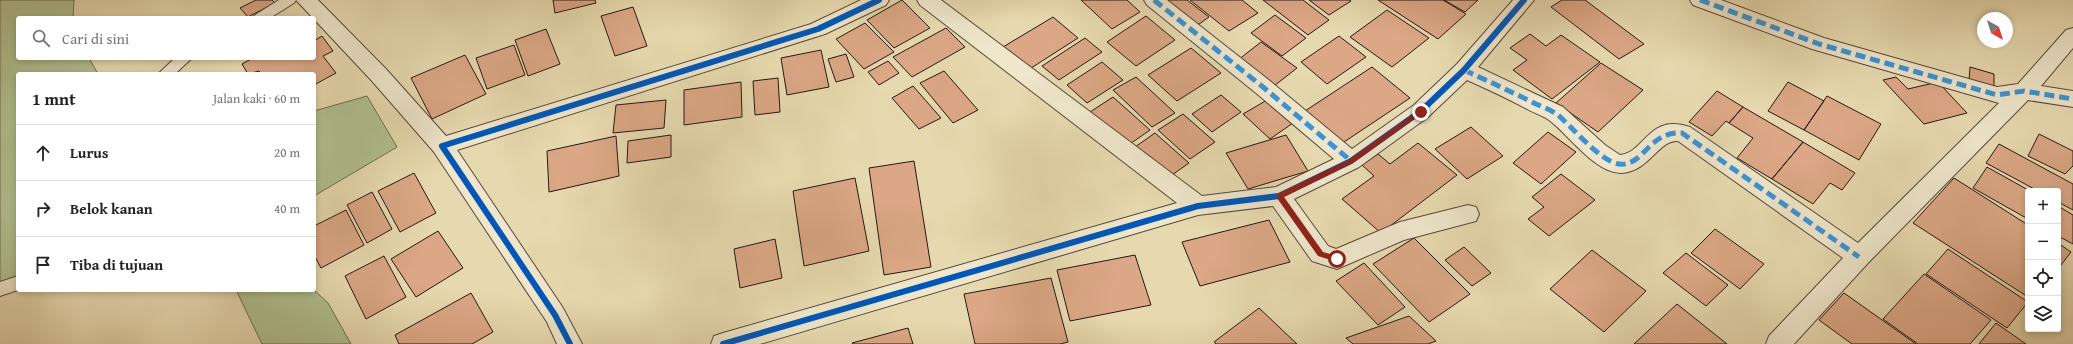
<!DOCTYPE html>
<html lang="id">
<meta charset="utf-8">
<style>
body{margin:0;font-family:"Gentium Book Plus",serif;background:#f6f6f6;color:#222}
.controls{position:absolute;right:12px;bottom:12px;display:grid;overflow:hidden;border-radius:4px;box-shadow:0 2px 6px #0003}
.controls button{width:36px;height:36px;display:grid;place-items:center;padding:0;border:0;border-bottom:1px solid #e0e0e0;background:#fff;color:#222;font:20px sans-serif}
.compass{position:absolute;left:1977px;top:12px;width:36px;height:36px;border-radius:50%;background:#fff;box-shadow:0 2px 6px #0003;rotate:141deg}
.stop{position:absolute;width:12px;height:12px;margin:-9px;border:3px solid #8f2418;border-radius:50%;background:#fff}
.stop.end{background:#8f2418;border-color:#fff;box-shadow:0 1px 4px #0008}
.list{margin:0;padding:0;list-style:none}
h2{display:flex;justify-content:space-between;align-items:center;height:52px;margin:0;padding:0 16px;font-size:17px}
h2 small{font-size:13px;font-weight:400;color:#767676}
.list li{display:grid;grid-template-columns:26px 1fr auto;gap:12px;align-items:center;box-sizing:border-box;height:56px;padding:0 16px;border-top:1px solid #e0e0e0}
.list b{display:block;font-size:15px;white-space:nowrap}
.list em{font-size:13px;font-style:normal;color:#767676}
.icon{flex:none;width:22px;height:22px;fill:none;stroke:currentColor;stroke-width:2;stroke-linecap:round;stroke-linejoin:round}
.map{position:relative;flex:none;width:2073px;height:344px;overflow:hidden}
.search{position:absolute;background:#fff;box-shadow:0 2px 6px #0003;left:16px;top:16px;width:300px;height:44px;display:flex;align-items:center;gap:10px;box-sizing:border-box;padding:0 14px;border-radius:4px;color:#767676;font-size:15px}
.panel{position:absolute;background:#fff;box-shadow:0 2px 6px #0003;left:16px;top:72px;width:300px;height:220px;border-radius:4px}
.map>svg:first-child{display:block}
.green{fill:#b1c08f;stroke:#6c6c50}
.building{fill:#dba786;stroke:#281710}
.lines{fill:none;stroke-linecap:round;stroke-linejoin:round}
.service-casing{stroke:#584838;stroke-width:2}
.minor-casing{stroke:#584838;stroke-width:2}
.service{fill:#efe6cb;fill-rule:evenodd}
.minor{fill:#efe6cb;fill-rule:evenodd}
.quiet{stroke:#3c93d3;stroke-width:5;stroke-dasharray:10 5;stroke-linecap:butt}
.cycleway-casing{stroke:#efe6cb;stroke-width:8}
.cycleway{stroke:#0057b8;stroke-width:6}
.route{fill:#8f2418}
</style>
<div class="map">
<svg width="2073" height="344" viewBox="0 0 2073 344">
<rect width="100%" height="100%" fill="#e7d9af"/>
<filter id="stains"><feTurbulence type="fractalNoise" baseFrequency=".005" numOctaves="4"/><feColorMatrix values="0 0 0 0 .2 0 0 0 0 .09 0 0 0 0 .02 0 0 0 .5 -.17"/></filter>
<radialGradient id="worn" r=".72"><stop offset=".6" stop-color="#630" stop-opacity="0"/><stop offset="1" stop-color="#630" stop-opacity=".3"/></radialGradient>
<path class="green" d="M0,0h74l-1,18h-55v40h71l9,16h-80v206l-18,6z
M367,96l30,51 -83,49v-85z
M236,290h78l14,13 23,41h-89z"/>
<path class="building" d="M256,0h16l3,3 -27,14 -8,-9z
M553,0h42l1,3 -41,10z
M902,0l28,28 -36,20 -27,-28z
M1081,0h46l13,12 -28,17z
M1159,0h28l22,17 -17,12z
M1190,0h52l16,13 -29,18z
M1263,0h40l26,20 -21,15z
M1309,0h41l1,1 -22,14z
M1378,0h65l23,14 -28,25z
M1444,0h34l-13,12z
M1562,0h23l59,44 -25,15 -68,-52z
M633,7l14,39 -32,10 -14,-40z
M1387,10l42,28 -37,29 -42,-30z
M1275,15l31,23 -24,18 -31,-23z
M1146,16l29,24 -39,26 -29,-24z
M1053,17l25,21 -50,32 -25,-23z
M865,23l29,29 -30,17 -28,-30z
M946,28l19,19 -53,30 -19,-20z
M546,29l14,35 -32,12 -13,-36z
M1530,34l16,12 15,-11 39,27 -48,37 -39,-29 14,-10 -17,-12z
M322,36l11,15 -10,5 13,17 -22,12v-11h-53l-2,-3 -11,3 -6,-10 9,-5 -1,-1h64v-17z
M1339,36l27,21 -39,27 -26,-22z
M1085,38l17,14 -43,28 -17,-14z
M1261,42l36,26 -23,18 -36,-26z
M514,45l11,30 -38,14 -11,-31z
M1191,48l30,25 -44,28 -29,-26z
M821,50l8,37 -42,8 -6,-37z
M846,54l8,23 -18,5 -8,-23z
M465,55l21,39 -54,25 -21,-41z
M888,61l11,12 -20,12 -11,-13z
M1102,62l21,18 -36,23 -20,-18z
M1601,63l42,27 -45,42 -42,-29z
M1372,67l38,31 -69,46 -36,-33z
M1970,67l24,7v15l-25,-8z
M944,71l34,39 -25,13 -33,-40z
M1136,77l39,36 -23,14 -39,-37z
M1896,77l12,12 30,-7 29,31 -43,11 -41,-44z
M778,78l2,34 -25,3 -2,-34z
M741,82l1,35 -58,8v-35z
M1788,82l36,19 -20,29 -36,-19z
M913,86l28,32 -22,11 -27,-31z
M1717,91l26,16 -14,16 -3,-2 -14,15 -23,-14z
M1221,95l20,17 -29,20 -20,-18z
M1827,96l54,28 -22,36 -55,-30z
M1113,97l37,33 -23,16 -37,-34z
M666,100l-2,28 -51,5 3,-28z
M1267,100l26,23 -23,16 -27,-25z
M1743,107l60,35 -31,37 -35,-21 16,-20 -24,-15z
M1183,114l32,28 -25,17 -32,-29z
M1471,127l32,29 -36,23 -32,-30z
M1548,132l28,20 -35,32 -28,-21z
M1155,133l34,30 -20,14 -34,-30z
M2039,134l34,17v15l-8,8 -37,-18z
M671,135v22l-44,6 1,-22z
M1286,135l22,36 -60,18 -22,-36z
M616,136l3,40 -70,16 -2,-41z
M1803,142l52,31 -13,17 -12,-7 -17,21 -41,-25z
M1418,143l39,32 -76,58 -39,-34 32,-23 -12,-11 16,-11 12,10z
M1999,144l74,40v26l-15,-8v-11h-20l-52,-28z
M914,161l17,106 -47,8 -15,-107z
M1987,167l43,24h-2v28l-55,-31z
M414,173l22,40 -36,19 -22,-41z
M1561,174l34,26 -46,36 -21,-17 16,-12 -12,-10z
M855,178l14,73 -65,15 -11,-75z
M1954,178l74,47v72l-115,-74z
M372,192l20,37 -25,14 -20,-38z
M2058,206l15,9v29l-15,-8z
M346,210l18,35 -43,23 -7,-13v-29z
M1269,220l21,42 -90,24 -18,-44z
M1715,229l49,35 -24,25 -49,-36z
M438,231l25,37 -47,29 -25,-38z
M1414,238l56,56 -41,28 -56,-58z
M775,239l7,39 -42,10 -6,-39z
M2058,243l13,9 -13,17z
M1464,247l27,26 -19,13 -27,-26z
M1948,249l80,53 -21,26 -81,-54z
M1592,250l54,41 -42,41 -54,-43z
M1686,253l42,32 -22,21 -43,-33z
M1135,255l16,50 -81,16 -13,-51z
M384,256l22,41 -40,22 -21,-43z
M1364,263l41,44 -27,18 -42,-44z
M1924,274l67,46 -21,24h-52l-35,-25z
M1051,278l17,64 -8,2h-85l-11,-50z
M471,293l22,39 -21,12h-73l-4,-9z
M1844,293l72,51h-64l-33,-24z
M1677,304l50,40h-93z
M1259,308l38,36h-81l-2,-2z
M1409,316l27,25 -8,3h-75l-7,-6z
M1996,323l30,21h-47z
M908,328l5,16h-60l-1,-1z"/>
<g class="lines">
<defs>
<path id="service" d="M279,0h17l-2,3 -24,15h-17l2,-3z
M175,58h17l-17,16h-17z
M18,276v14l-18,6v-14z"/>
<path id="minor" d="M296,0h22l68,69 60,67 365,-112 50,-24h28l-3,5 -61,29 -368,116 106,158 19,36h-25l-10,-22 -113,-170 -62,-71z
M917,0h24l261,196 74,-9 58,-28 -78,-66 -109,-88 -3,-5h23l103,81 82,68 62,-44 43,-41 56,-64h21l-56,67 85,40 42,38 15,10c26,-3 28,-42 70,-28l168,116 141,-140 -187,-54 -119,-44 -3,-5h31l103,38 173,49 21,-3 48,-54 7,-2v20l-32,38 32,5v16l-45,-7 -161,164 -73,80h-28l3,-8 74,-78 -165,-117c-20,-1 -29,31 -57,32 -26,0 -53,-39 -72,-53 -7,-5 -15,-7 -22,-11 -20,-11 -40,-20 -60,-29l-39,37 -69,50 -65,32 34,47 8,3 64,-27 68,-17 8,2 3,7 -3,7 -72,19 -67,29 -25,-8 -39,-55 -75,9 -438,129h-49l3,-8 9,-3 454,-130 -257,-198z"/>
</defs>
<use href="#service" class="service-casing"/>
<use href="#minor" class="minor-casing"/>
<use href="#service" class="service"/>
<use href="#minor" class="minor"/>
<path class="quiet" d="M1154,0l109,87 88,74
M1700,0l119,44 178,51 27,-4 49,8
M1464,70c24,11 48,22 72,34 7,3 15,6 22,11 14,12 43,47 61,49 25,3 29,-33 63,-31l177,124"/>
<defs>
<path id="cycleway" d="M570,344l-15,-29 -113,-169 376,-117 61,-29
M723,344l475,-138 81,-10 72,-35 70,-50 43,-41 60,-70"/>
</defs>
<use href="#cycleway" class="cycleway-casing"/>
<use href="#cycleway" class="cycleway"/>
</g>
<path class="route" d="M1419,110l5,2 -71,51 -69,34 39,55 17,5 1,2 -4,3 -19,-6 -41,-58v-4l71,-34z"/>
<rect width="100%" height="100%" filter="url(#stains)"/>
<rect width="100%" height="100%" fill="url(#worn)"/>
</svg>
<div class="controls">
<button>+</button>
<button>−</button>
<button><svg class="icon" aria-label="locate" viewBox="0 0 24 24"><circle cx="12" cy="12" r="6"/><path d="M12 2v4M12 18v4M2 12h4M18 12h4"/></svg></button>
<button><svg class="icon" aria-label="layers" viewBox="0 0 24 24"><path d="M12 4l9 5-9 5-9-5zM3 14l9 5 9-5"/></svg></button>
</div>
<svg class="compass" viewBox="-18 -18 36 36"><path d="M0-13l5 13h-10z" fill="#e53935"/><path d="M0 13l5-13h-10z" fill="#767676"/></svg>
<div class="stop" style="left:1337px;top:259px"></div>
<div class="stop end" style="left:1421px;top:112px"></div>
<div class="search"><svg class="icon" aria-label="search" viewBox="0 0 24 24"><circle cx="10" cy="10" r="6"/><path d="M15 15l6 6"/></svg>Cari di sini</div>
<section class="panel">
<h2>1 mnt<small>Jalan kaki · 60 m</small></h2>
<ul class="list">
<li><svg class="icon" aria-label="ahead" viewBox="0 0 24 24"><path d="M12 20V5M6 11l6-6 6 6"/></svg><div><b>Lurus</b></div><em>20 m</em></li>
<li><svg class="icon" aria-label="right" viewBox="0 0 24 24"><path d="M7 20v-9h11M14 6l5 5-5 5"/></svg><div><b>Belok kanan</b></div><em>40 m</em></li>
<li><svg class="icon" aria-label="arrive" viewBox="0 0 24 24"><path d="M6 21V4h12l-3 4 3 4H6"/></svg><div><b>Tiba di tujuan</b></div></li>
</ul>
</section>
</div>
